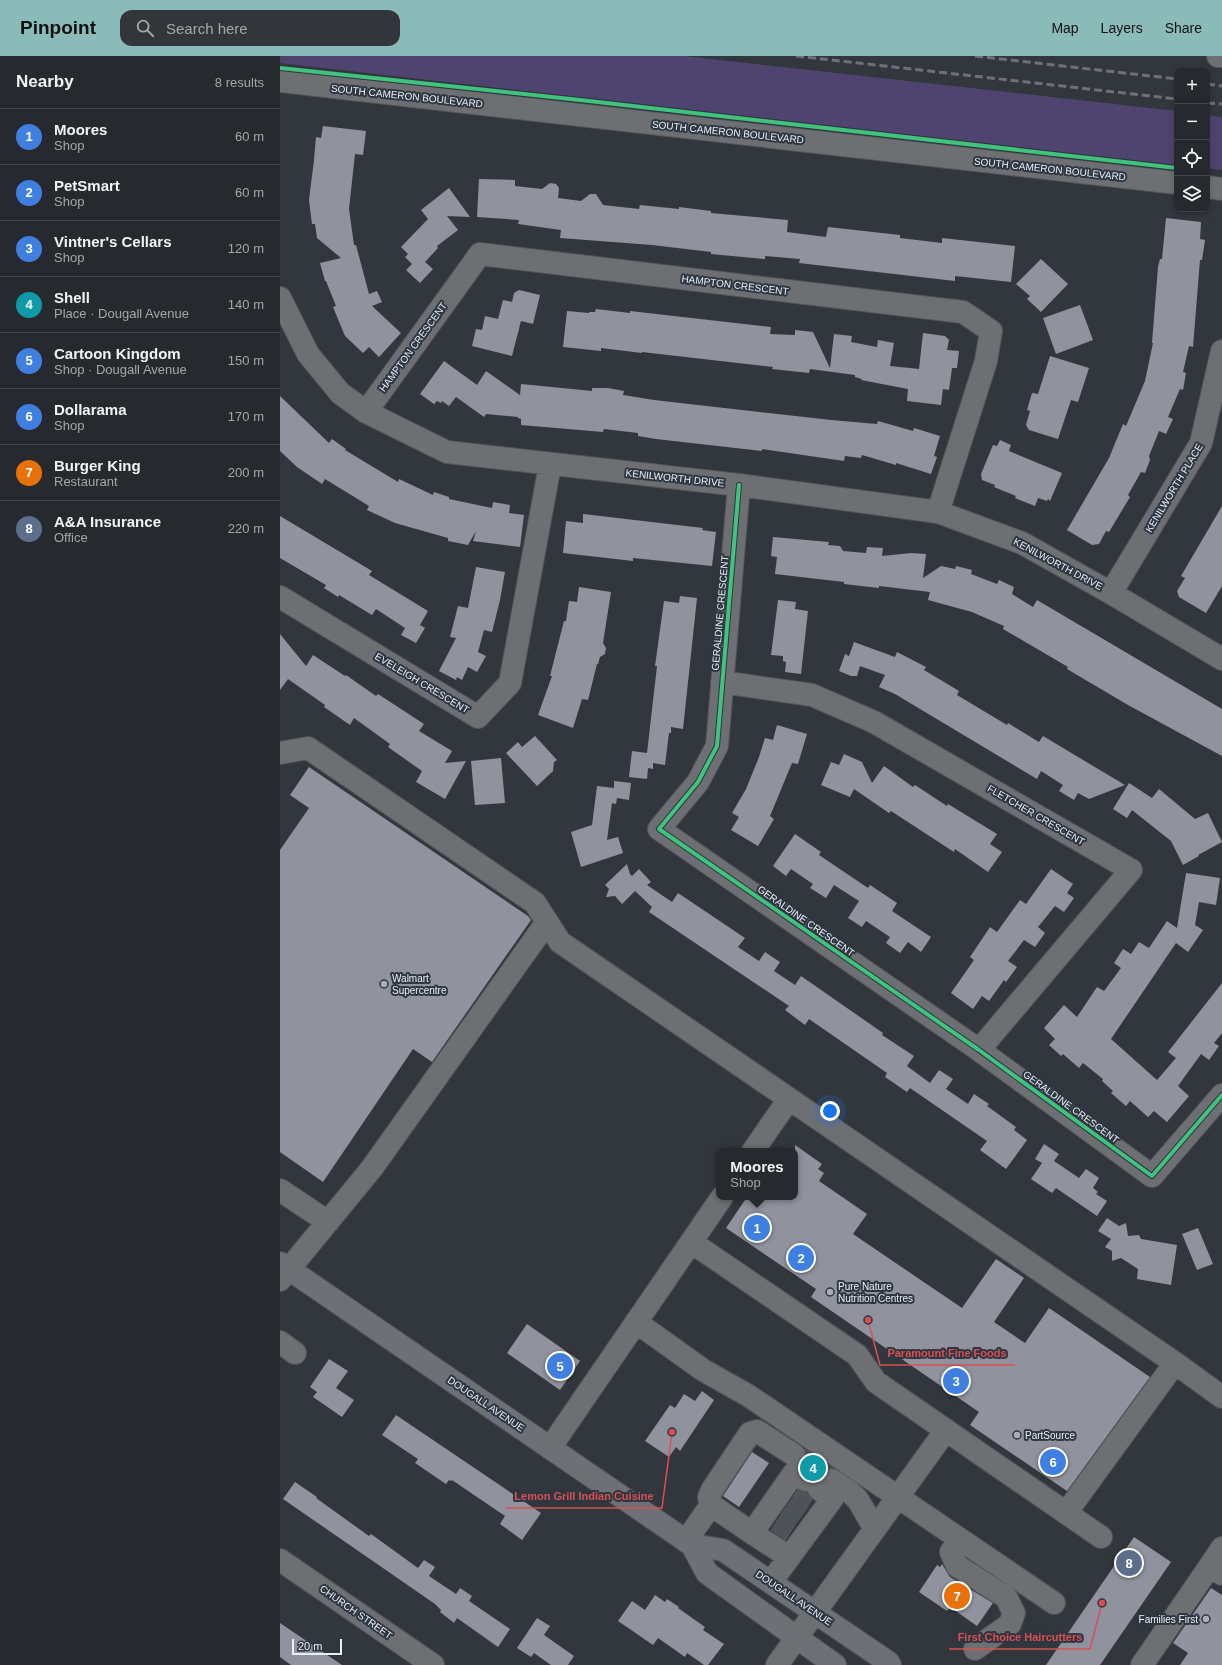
<!DOCTYPE html>
<meta charset="utf-8">
<style>
body{margin:0;font-family:Arial,sans-serif;background:#32353a;color:#f1f3f6}
.controls{position:absolute;right:12px;top:12px;display:grid;overflow:hidden;border-radius:8px;box-shadow:0 2px 6px #0003}
.controls button{width:36px;height:36px;display:grid;place-items:center;padding:0;border:0;border-bottom:1px solid #42454a;background:#26292e;color:#f1f3f6;font:20px sans-serif}
.scale{position:absolute;left:12px;bottom:10px;width:50px;box-sizing:border-box;padding-left:4px;border:2px solid #ebf0f8;border-top:0;font-size:11px;line-height:14px;white-space:nowrap;color:#ebf0f8;-webkit-text-stroke:3px #2e3641;paint-order:stroke}
.you{position:absolute;left:550px;top:1055px;width:14px;height:14px;margin:-10px;border:3px solid #fff;border-radius:50%;background:#1a73e8;box-shadow:0 0 0 6px #1a73e833}
.badge{display:grid;place-items:center;width:26px;height:26px;border-radius:50%;background:#8bbbb9;color:#fff;font-size:13px;font-weight:700}
.pin{position:absolute;translate:-50% -50%;border:2px solid #fff;box-shadow:0 1px 4px #0006}
.popup{position:absolute;left:436px;top:1092px;width:82px;height:52px;box-sizing:border-box;display:grid;place-content:center;border-radius:8px;background:#26292e;filter:drop-shadow(0 1px 3px #0005);font-size:13px;white-space:nowrap;color:#a4a6aa}
.popup b{font-size:15px;color:#f1f3f6}
.popup::after{content:'';position:absolute;left:50%;top:100%;margin-left:-8px;border:8px solid transparent;border-top-color:#26292e}
.list{margin:0;padding:0;list-style:none}
h2{display:flex;justify-content:space-between;align-items:center;height:52px;margin:0;padding:0 16px;font-size:17px}
h2 small{font-size:13px;font-weight:400;color:#a4a6aa}
.list li{display:grid;grid-template-columns:26px 1fr auto;gap:12px;align-items:center;box-sizing:border-box;height:56px;padding:0 16px;border-top:1px solid #42454a}
.list b{display:block;font-size:15px;white-space:nowrap}
.list p{margin:0;font-size:13px;white-space:nowrap;color:#a4a6aa}
.list em{font-size:13px;font-style:normal;color:#a4a6aa}
.icon{flex:none;width:22px;height:22px;fill:none;stroke:currentColor;stroke-width:2;stroke-linecap:round;stroke-linejoin:round}
.map{position:relative;flex:none;width:942px;height:1609px;overflow:hidden}
header{display:flex;align-items:center;gap:24px;box-sizing:border-box;height:56px;padding:0 20px;background:#8bbbb9;color:#111}
header strong{font-size:19px}
nav{display:flex;gap:22px;margin-inline-start:auto;font-size:14px}
.search{width:280px;height:36px;background:#32353a;display:flex;align-items:center;gap:10px;box-sizing:border-box;padding:0 14px;border-radius:12px;color:#a4a6aa;font-size:15px}
main{display:flex}
aside{flex:1;background:#26292e}
.map>svg:first-child{display:block}
.green{fill:#4f4470}
.building{fill:#90939e}
.lines{fill:none;stroke-linecap:round;stroke-linejoin:round}
.minor-tunnel{stroke:#4e5359;stroke-width:22;stroke-dasharray:22 11;stroke-linecap:butt}
.minor-casing{stroke:#50555a;stroke-width:24}
.major-casing{stroke:#50555a;stroke-width:24}
.minor{stroke:#6d6f73;stroke-width:22}
.major{stroke:#6d7074;stroke-width:22}
.rail{stroke:#6e7276;stroke-width:3;stroke-dasharray:8 4;stroke-linecap:butt}
.cycleway-casing{stroke:#2e3641;stroke-width:6}
.cycleway{stroke:#40c37c;stroke-width:4}
.poi-dot{fill:#aaafb7;stroke:#2e3641;stroke-width:1.5}
.labels{text-anchor:middle;dominant-baseline:central;stroke-width:4;stroke-linejoin:round;paint-order:stroke}
.street-label{font-size:10px;fill:#ebf0f8;stroke:#2e3641}
.poi-label{font-size:10px;fill:#ebf0f8;stroke:#2e3641;text-anchor:start}
.leader{fill:none;stroke:#da5052;stroke-width:1.5}
.callout-dot{fill:#da5052;stroke:#2e3641;stroke-width:1.5}
.callout-label{font-size:11px;text-anchor:middle;font-weight:bold;fill:#da5052;stroke:#2e3641;stroke-width:4;stroke-linejoin:round;paint-order:stroke}
</style>
<header>
<strong>Pinpoint</strong>
<div class="search"><svg class="icon" aria-label="search" viewBox="0 0 24 24"><circle cx="10" cy="10" r="6"/><path d="M15 15l6 6"/></svg>Search here</div>
<nav><a>Map</a><a>Layers</a><a>Share</a></nav>
</header>
<main>
<aside>
<h2>Nearby<small>8 results</small></h2>
<ul class="list">
<li><span class="badge" style="background:#3f7fe0">1</span><div><b>Moores</b><p>Shop</p></div><em>60 m</em></li>
<li><span class="badge" style="background:#3f7fe0">2</span><div><b>PetSmart</b><p>Shop</p></div><em>60 m</em></li>
<li><span class="badge" style="background:#3f7fe0">3</span><div><b>Vintner's Cellars</b><p>Shop</p></div><em>120 m</em></li>
<li><span class="badge" style="background:#0f9aa8">4</span><div><b>Shell</b><p>Place · Dougall Avenue</p></div><em>140 m</em></li>
<li><span class="badge" style="background:#3f7fe0">5</span><div><b>Cartoon Kingdom</b><p>Shop · Dougall Avenue</p></div><em>150 m</em></li>
<li><span class="badge" style="background:#3f7fe0">6</span><div><b>Dollarama</b><p>Shop</p></div><em>170 m</em></li>
<li><span class="badge" style="background:#e8710a">7</span><div><b>Burger King</b><p>Restaurant</p></div><em>200 m</em></li>
<li><span class="badge" style="background:#5c6f8a">8</span><div><b>A&amp;A Insurance</b><p>Office</p></div><em>220 m</em></li>
</ul>
</aside>
<div class="map">
<svg width="942" height="1609" viewBox="0 0 942 1609">
<rect width="100%" height="100%" fill="#32373d"/>
<path class="green" d="M0,0h404l493,55v54l-897,-102z
M927,59l15,2v53l-15,-2z"/>
<path class="building" d="M43,70l43,5 -3,24 -8,-1 -6,55 5,36h2l13,49 8,-3 5,11 -10,4 29,27 -22,24 -10,-10 -6,6 -18,-17 -12,-29 3,-1 -10,-25h-1l-5,-18 21,-5 -24,-20 -2,-14h-3l-3,-24 5,-40 2,-23 5,1z
M199,123l36,1v6l27,3 8,-6 6,1 3,4 -1,10 23,3 9,-7h6l7,11 36,4 1,-4 39,4v-2l32,4v2l77,7 -1,12 39,5 2,-10 72,8v3l42,5v-5l73,8 -4,36 -56,-6v5l-156,-18 1,-4 -35,-3v3l-54,-5v-2l-59,-7 -92,-7 1,-8 -43,-6 1,-4 -42,-3z
M169,132l21,29 -23,-1 11,14 -21,16 1,2 -13,14 8,7 -13,14 -14,-13 6,-6 -7,-7 3,-3 -7,-7 27,-28 -7,-9z
M886,162l35,4 -1,17 5,1 -3,20h-2l-7,87 -4,-1 -6,26 3,1 -3,17 -3,-1 -12,28 5,2 -7,15 -7,-3 -10,25 1,4 -5,13 -4,-1 -13,23 2,2 -21,35 -3,-1 -7,13 -7,1 -25,-15 42,-72 14,-34 3,2 19,-45 8,-38h-1l6,-76 2,-8h2z
M761,203l27,25 -27,28 -14,-13 3,-3 -14,-12z
M239,234l21,5 -7,29 -12,-3 -9,35 -40,-10 4,-17 6,1 3,-14 13,3 5,-19 9,2 2,-9z
M800,249l13,35 -37,14 -13,-36z
M316,253l34,4v-2l141,16 -1,7 25,1v-5l18,2 17,36 4,-34 18,2 -1,6 26,5 1,-7 16,3 -4,23 29,3 4,-36 22,3 4,4 -2,10 12,1 -2,17h-5l-3,22 -6,-1 -2,16 -34,-4 1,-12 -47,-9 1,-1 -7,-2v-2l-45,-6 -1,4 -37,-4 1,-2 -131,-15v1l-41,-5v3l-38,-4 4,-36 22,2v-1h6z
M770,300l39,12 -11,34 -7,-2 -13,39 -29,-9 -3,-5 4,-14 -3,-1 5,-17 6,1z
M164,305l33,24 9,-14 34,24 1,-11 71,7v-3h16l16,3 -1,4 31,5 177,20 46,4 1,-3 35,10 1,-3 26,8 -6,20 3,1 -6,17 -35,-11v2l-34,-10 -1,3 -16,-2 -1,5 -82,-12v2l-106,-12 -18,-3v-3l-34,-4 -1,3 -82,-7v-6l-3,-1v-1l-32,-3 -2,3 -28,-20 -7,9 -7,-5 -1,2 -4,-2 -3,3 -14,-10z
M0,340l49,47 3,-4 14,10 -1,1 53,32 1,-3 34,16 1,-3 15,5v2l43,9 1,-6 17,3 -1,8 15,2 -4,32 -47,-6 3,-10 -8,14 -20,-4v-3l-53,-15 -28,-13 2,-4 -44,-27 -3,5 -25,-17 -17,-16z
M720,384l11,5 -2,6 53,22 -12,28 -2,-2 -1,2 -9,-3 -3,8 -20,-8 1,-2 -22,-9 1,-2 -13,-5 -1,-6 12,-29 4,1z
M942,450v80l-16,27 -27,-16 -2,-6 8,-13 -4,-2z
M303,458l120,14 -1,2 14,2 -4,34 -79,-8v3l-70,-8 3,-32 17,2z
M0,460l92,55 -3,4 59,36 -8,14 5,3 -9,15 -15,-8 4,-7 -29,-19 -4,6 -33,-20 -1,2 -14,-9 2,-3 -46,-27z
M493,481l56,5 -1,3 12,1 3,5 23,2 1,-6 16,1 -1,8 29,-3 15,1 -3,24 18,-12 14,3 1,-3 16,4 -1,4 26,10 2,-4 15,7 -2,7 21,13 4,-7 185,109v47l-94,-51 -61,-36 1,-2 -65,-38 1,-3 -32,-14 -44,-12 2,-8 -51,-6v2l-35,-4v-2l-69,-8 2,-17 -6,-1z
M196,511l29,5 -5,28 -8,32 -8,-2 -6,22 8,4 -9,16 -9,-5 -6,13 -5,-3 -1,3 -17,-9 17,-33 -6,-1 8,-31 10,2z
M299,531l32,5 -8,51 3,5 -1,6 -5,3 -2,7h-1l-9,36 -6,-1 -9,29 -35,-13 14,-39h-2l14,-55h2l3,-20 8,1z
M400,540l17,2 -14,131 -12,-2v6h-2l-4,32 -12,-2v6l-5,-1 -1,11 -18,-2 3,-26 15,2 10,-87h-2l9,-65 15,2z
M498,544l18,2 -1,7 13,2 -7,63 -16,-2 1,-10 -3,-1v-5l-12,-1z
M0,578l26,32 7,-11 32,21 1,-1 30,21 2,-2 46,30 -5,7 33,20 -7,12 21,-2 -21,38 -29,-17 6,-11 -34,-24 2,-3 -36,-26 -4,7 -26,-18 1,-2 -37,-26 -8,11z
M574,586l41,15 2,-5 29,15 -2,3 35,21 -2,4 50,30 1,-2 31,19 4,-6 82,49 -36,14 -11,-6 -4,7 -15,-9 4,-6 -22,-14 -4,8 -142,-85 -16,-7 6,-12 -25,-9 -3,10h-6l-12,-5 6,-17 4,2z
M497,669l30,9 -9,30 -6,-1 -22,53 4,3 -16,27 -27,-16 8,-13 -7,-4 14,-24 13,-32 6,-19 8,2z
M255,680l22,24 -3,2 -1,9 -16,15 -31,-33 12,-11 4,5z
M564,698l18,8 10,21 12,-17 29,21 2,-2 32,21 1,-2 49,30 -7,10 12,8 -14,20 -33,-23 -1,3 -63,-41 -2,2 -35,-24 -4,8 -29,-12 10,-23 8,3z
M221,702l4,45 -30,2 -4,-44z
M29,711l219,149 3,4 -99,142 -19,-13 -90,133 -43,-30v-302l29,-42 -19,-13z
M334,725l17,2 -2,17 -12,-2 -1,6 -4,-1 -5,37 11,-3 5,16 -42,14 -10,-35 21,-7 5,-39 17,2z
M849,727l23,15 7,-9 36,30 13,-6 14,29 -24,13 1,1 -16,9 -12,-24 -39,-31 -5,8 -14,-9z
M515,778l26,18 -2,3 49,33 2,-3 27,18 -5,8 39,26 -10,15 -13,-10 -8,11 -14,-10 4,-6 -24,-16 -4,6 -14,-9 11,-17 -25,-16 -8,13 -16,-10 3,-4 -22,-15 -5,7 -13,-10z
M347,808l3,10 2,2 7,-7 12,13 -4,3 25,17 6,-9 67,45 -7,9 21,14 6,-9 15,10 -6,9 21,14 6,-9 82,57 -1,2 32,21 -7,10 23,17 9,-13 14,9 -7,10 22,15 6,-10 15,10 -2,2 29,21 -2,3 13,10 -21,29 -26,-19 7,-9 -77,-53 -3,4 -22,-15 2,-4 -78,-54 -4,6 -20,-15 4,-4 -140,-94 3,-5 -17,-16 -13,13 -7,-8 -9,1 3,-8 -4,-4z
M771,813l22,15 -6,9 7,5 -10,14 -9,-6 -17,21 7,6 -10,14 -11,-7 -16,21 9,6 -11,15 -2,-2 -15,21 -7,-5 -9,13 -22,-16 23,-33 -4,-3 20,-30 7,5 23,-32 6,4z
M906,817l34,5 -4,27 -17,-3 -4,23 8,5 -15,22 -12,-9 -65,96 46,41 19,-22 -8,-6 54,-69v50l-8,10 5,3 -10,14 -8,-6 -23,32 11,10 -22,26 -13,-11 -6,6 -18,-16 -4,5 -15,-13 2,-2 -11,-10 1,-2 -20,-16 -4,5 -16,-14 -2,2 -12,-11 6,-6 -11,-11 20,-23 13,12 20,-30 7,4 17,-23 -7,-5 9,-14 8,5 8,-12 10,6 18,-27 10,7z
M764,1088l15,10 -5,7 25,17 7,-9 13,9 -6,10 5,4 -2,2 11,7 -10,15 -41,-28 -4,5 -21,-14 11,-16 -7,-4z
M515,1089l27,19 -4,5 6,4 -5,8 48,33 -14,20 109,74 34,-49 28,19 -30,44 31,21 24,-35 101,69 -83,114 -97,-66 9,-13 -168,-115 5,-8 -90,-61 21,-31h48z
M827,1162l12,8 7,-3 2,13 11,-1 2,4 36,6 -6,40 -34,-6 1,-10 -17,-11 -9,3v-10l-7,-4 6,-8 -13,-8z
M918,1172l15,36 -16,6 -15,-36z
M247,1268l53,37 -20,29 -53,-37z
M49,1303l19,12 -12,17 18,12 -12,17 -29,-20 4,-5 -7,-5z
M422,1335l12,9 -34,51 -4,-4 -7,10 -24,-16 25,-36 5,3 9,-14 11,7z
M116,1359l145,98 -19,27 -22,-16 5,-8 -53,-36v1l-3,-1 -3,4 -31,-21 3,-4 -36,-24z
M525,1393l20,14 6,5 -5,1 -6,8h-3l-5,-7 -9,-6 3,-8z
M472,1396l17,11 -30,44 -16,-11z
M15,1426l22,15 -1,1 53,38 2,-2 47,34 6,-8 11,7 -6,9 27,18 4,-6 12,8 -3,5 41,28 -12,18 -41,-29 -3,5 -14,-11 1,-2 -6,-6 -152,-105z
M518,1434l9,2 5,8 -27,40 -14,-10z
M854,1481l37,25 -71,103h-54z
M662,1508l8,13 43,26 -16,23 -27,-19 -3,4 -28,-19 18,-27 3,2z
M931,1532l11,7v70h-42l8,-12 -15,-10z
M375,1539l10,7 2,-3 12,8 -1,1 27,19 -2,3 21,14 -16,21h-4l-17,-12 -2,4 -27,-19 -5,7 -35,-24 14,-20 13,9z
M257,1562l13,8 -6,9 30,21 -6,9h-17l-17,-12 -3,4 -14,-9z
M0,1567l62,42h-51l-11,-8z"/>
<g class="lines">
<path class="minor-tunnel" d="M514,1399l38,25
M517,1436l14,10
M507,1449l15,11
M497,1465l14,10"/>
<defs>
<path id="minor" d="M938,0h4
M0,25l897,102
M927,131l15,2
M0,242l28,56 32,39 26,19 81,40 292,33 199,27 84,31 89,50 111,66
M86,356l114,-158 483,58 28,19 -5,30 -48,151
M459,429l-22,261 -19,36 -39,47 320,221 173,126 70,-81
M831,537l90,-150 21,-92
M0,541l198,120 32,-34 40,-218
M442,626l90,13 62,27 257,148 -152,180
M0,697l28,-5 227,155 25,39 615,421 -109,150
M473,1095l36,-52
M0,1134l48,32
M411,1186l166,113 19,27 225,155
M0,1224l92,-112 175,-246
M356,1266l67,48 46,26 305,207
M0,1286l15,11
M895,1307l47,34
M270,1392l172,-251
M552,1424l17,11 9,9 17,29
M431,1449l-2,-8 3,-7 38,-57 7,-2 37,24
M680,1483l-9,13 6,14 49,31 8,16 -4,11 -35,25
M406,1485l25,-36 41,28
M509,1501l-37,-24 42,-60 11,7
M0,1504l153,105
M930,1510l12,-18
M491,1526l61,-83 -13,-10
M497,1609l169,-235
M862,1609l68,-99 12,8"/>
<path id="major" d="M0,1207l412,282 15,28 128,92
M412,1489l31,5 165,112 2,3"/>
</defs>
<use href="#minor" class="minor-casing"/>
<use href="#major" class="major-casing"/>
<use href="#minor" class="minor"/>
<use href="#major" class="major"/>
<path class="rail" d="M516,0l381,43
M695,0l202,23
M927,28l15,2
M927,47l15,1"/>
<defs>
<path id="cycleway" d="M0,12l309,33 588,67
M459,429l-22,261 -19,36 -39,47 320,221 173,126 70,-81"/>
</defs>
<use href="#cycleway" class="cycleway-casing"/>
<use href="#cycleway" class="cycleway"/>
</g>
<g class="poi-dot">
<circle cx="104" cy="928" r="4"/>
<circle cx="550" cy="1236" r="4"/>
<circle cx="737" cy="1379" r="4"/>
<circle cx="926" cy="1563" r="4"/>
</g>
<g class="labels">
<g class="street-label">
<text transform="translate(127 40) rotate(6)">SOUTH CAMERON BOULEVARD</text>
<text transform="translate(448 76) rotate(6)">SOUTH CAMERON BOULEVARD</text>
<text transform="translate(770 113) rotate(6)">SOUTH CAMERON BOULEVARD</text>
<text transform="translate(455 229) rotate(7)">HAMPTON CRESCENT</text>
<text transform="translate(133 291) rotate(-54)">HAMPTON CRESCENT</text>
<text transform="translate(395 422) rotate(6)">KENILWORTH DRIVE</text>
<text transform="translate(894 432) rotate(-59)">KENILWORTH PLACE</text>
<text transform="translate(778 508) rotate(28)">KENILWORTH DRIVE</text>
<text transform="translate(440 557) rotate(-85)">GERALDINE CRESCENT</text>
<text transform="translate(142 627) rotate(31)">EVELEIGH CRESCENT</text>
<text transform="translate(756 759) rotate(30)">FLETCHER CRESCENT</text>
<text transform="translate(526 865) rotate(35)">GERALDINE CRESCENT</text>
<text transform="translate(791 1051) rotate(36)">GERALDINE CRESCENT</text>
<text transform="translate(206 1348) rotate(34)">DOUGALL AVENUE</text>
<text transform="translate(514 1542) rotate(34)">DOUGALL AVENUE</text>
<text transform="translate(76 1556) rotate(35)">CHURCH STREET</text>
</g>
<g class="poi-label">
<text x="112" y="922">Walmart<tspan x="112" dy="12">Supercentre</tspan></text>
<text x="558" y="1230">Pure Nature<tspan x="558" dy="12">Nutrition Centres</tspan></text>
<text x="745" y="1379">PartSource</text>
<text x="918" y="1563" text-anchor="end">Families First</text>
</g>
</g>
<path class="leader" d="M588 1264L600 1309H735M392 1376L382 1452H226M822 1547L810 1593H669"/>
<g class="callout-dot">
<circle cx="588" cy="1264" r="4"/>
<circle cx="392" cy="1376" r="4"/>
<circle cx="822" cy="1547" r="4"/>
</g>
<g class="callout-label">
<text x="667" y="1301">Paramount Fine Foods</text>
<text x="304" y="1444">Lemon Grill Indian Cuisine</text>
<text x="740" y="1585">First Choice Haircutters</text>
</g>
</svg>
<div class="controls">
<button>+</button>
<button>−</button>
<button><svg class="icon" aria-label="locate" viewBox="0 0 24 24"><circle cx="12" cy="12" r="6"/><path d="M12 2v4M12 18v4M2 12h4M18 12h4"/></svg></button>
<button><svg class="icon" aria-label="layers" viewBox="0 0 24 24"><path d="M12 4l9 5-9 5-9-5zM3 14l9 5 9-5"/></svg></button>
</div>
<div class="scale">20 m</div>
<div class="you"></div>
<div class="pin badge" style="left:477px;top:1172px;background:#3f7fe0">1</div>
<div class="popup"><b>Moores</b>Shop</div>
<div class="pin badge" style="left:521px;top:1202px;background:#3f7fe0">2</div>
<div class="pin badge" style="left:676px;top:1325px;background:#3f7fe0">3</div>
<div class="pin badge" style="left:533px;top:1412px;background:#0f9aa8">4</div>
<div class="pin badge" style="left:280px;top:1310px;background:#3f7fe0">5</div>
<div class="pin badge" style="left:773px;top:1406px;background:#3f7fe0">6</div>
<div class="pin badge" style="left:677px;top:1540px;background:#e8710a">7</div>
<div class="pin badge" style="left:849px;top:1507px;background:#5c6f8a">8</div>
</div>
</main>
